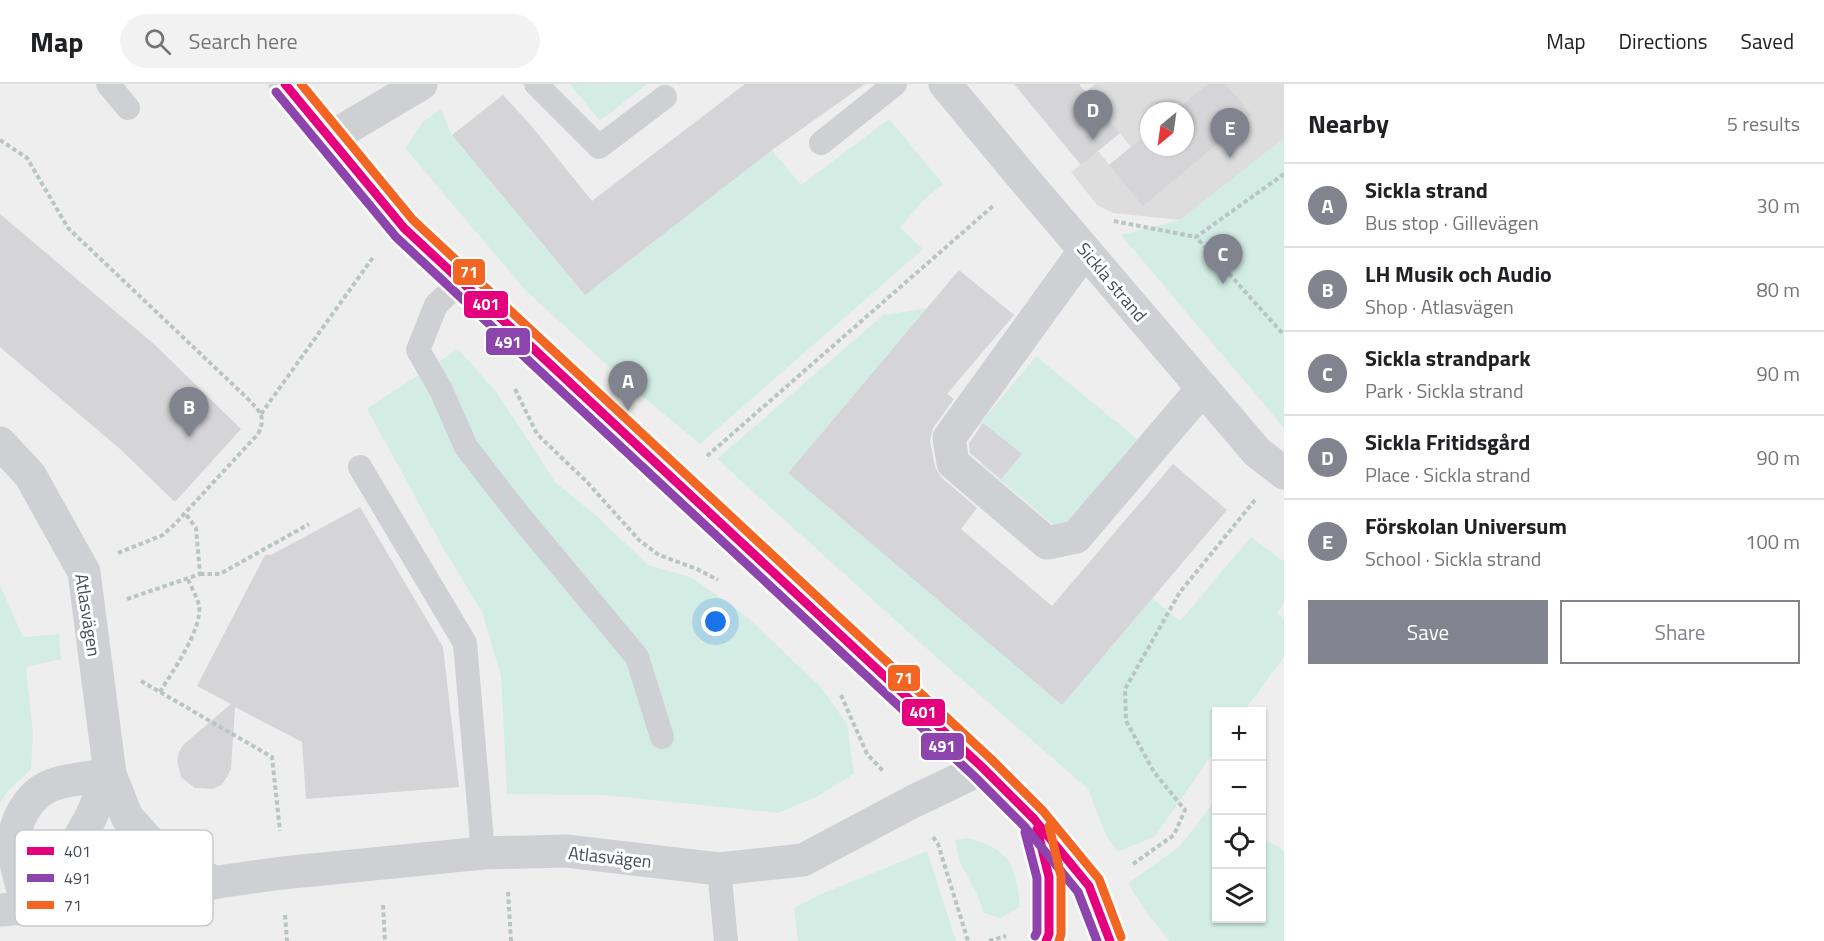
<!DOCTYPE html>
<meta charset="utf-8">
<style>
body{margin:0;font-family:"Titillium Web",sans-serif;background:#f2f2f2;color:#202124}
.controls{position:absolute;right:18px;bottom:18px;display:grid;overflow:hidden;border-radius:0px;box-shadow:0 2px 4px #0004}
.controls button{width:54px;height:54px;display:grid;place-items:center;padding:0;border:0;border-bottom:2px solid #e0e0e0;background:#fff;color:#202124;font:30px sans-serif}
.compass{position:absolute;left:1140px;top:18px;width:54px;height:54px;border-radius:50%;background:#fff;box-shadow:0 2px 4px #0004;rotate:209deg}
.you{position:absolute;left:716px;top:538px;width:21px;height:21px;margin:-15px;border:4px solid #fff;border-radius:50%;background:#1a73e8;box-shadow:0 0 0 9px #1a73e833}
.badge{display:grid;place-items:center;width:39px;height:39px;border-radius:50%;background:#81848e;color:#fff;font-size:20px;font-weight:700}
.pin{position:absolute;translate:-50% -50px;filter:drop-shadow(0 2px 3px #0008)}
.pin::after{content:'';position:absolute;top:32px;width:21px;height:18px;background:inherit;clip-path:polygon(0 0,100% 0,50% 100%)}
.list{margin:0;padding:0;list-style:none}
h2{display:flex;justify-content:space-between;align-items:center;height:78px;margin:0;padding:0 24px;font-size:26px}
h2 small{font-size:20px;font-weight:400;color:#757577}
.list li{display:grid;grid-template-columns:39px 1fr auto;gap:18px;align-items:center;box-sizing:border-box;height:84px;padding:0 24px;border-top:2px solid #e0e0e0}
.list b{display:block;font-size:22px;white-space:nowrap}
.list p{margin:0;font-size:20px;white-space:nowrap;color:#757577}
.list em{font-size:20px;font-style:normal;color:#757577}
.actions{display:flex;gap:12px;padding:18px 24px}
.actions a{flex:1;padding:14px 0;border:2px solid #81848e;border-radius:0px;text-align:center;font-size:21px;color:#81848e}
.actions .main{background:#81848e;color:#fff}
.icon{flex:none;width:33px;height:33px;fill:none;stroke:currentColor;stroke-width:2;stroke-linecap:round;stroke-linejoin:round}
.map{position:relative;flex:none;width:1284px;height:857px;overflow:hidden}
header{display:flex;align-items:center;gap:36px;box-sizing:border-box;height:84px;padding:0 30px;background:#fff;border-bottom:2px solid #e0e0e0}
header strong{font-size:28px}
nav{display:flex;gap:33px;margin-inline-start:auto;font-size:21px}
.search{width:420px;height:54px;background:#f2f2f2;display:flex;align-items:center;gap:15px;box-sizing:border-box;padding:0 21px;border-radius:33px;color:#757577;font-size:22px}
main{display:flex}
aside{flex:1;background:#fff}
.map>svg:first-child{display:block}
.education{fill:#ddddde}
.green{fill:#d3ede5}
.building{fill:#d5d5d7}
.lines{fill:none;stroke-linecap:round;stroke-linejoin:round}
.path{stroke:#b9c4c4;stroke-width:4;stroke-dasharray:4.5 3;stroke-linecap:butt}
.service{stroke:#cfd0d4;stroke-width:24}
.minor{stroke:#cfd0d4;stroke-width:33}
.bus-1-casing{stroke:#fff;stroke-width:14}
.bus-2-casing{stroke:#fff;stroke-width:14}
.bus-3-casing{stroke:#fff;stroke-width:14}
.bus-1{stroke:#e5007d;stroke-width:9}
.bus-2{stroke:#8e44ad;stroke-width:9}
.bus-3{stroke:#f26522;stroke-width:9}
.labels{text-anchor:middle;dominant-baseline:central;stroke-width:6;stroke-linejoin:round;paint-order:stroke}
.street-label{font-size:18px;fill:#464b5a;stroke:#fff}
.key{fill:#fff;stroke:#c8c9ce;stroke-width:1.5}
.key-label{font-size:16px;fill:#464b5a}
.line-badge{stroke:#fff;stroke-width:2}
.badge-label{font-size:16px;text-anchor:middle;font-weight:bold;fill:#fff}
</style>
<header>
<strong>Map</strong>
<div class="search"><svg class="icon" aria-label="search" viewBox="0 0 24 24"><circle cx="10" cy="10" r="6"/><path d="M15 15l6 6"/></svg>Search here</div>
<nav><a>Map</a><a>Directions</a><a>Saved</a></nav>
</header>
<main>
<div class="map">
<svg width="1284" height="857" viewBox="0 0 1284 857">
<rect width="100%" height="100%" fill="#efeeee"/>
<path class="education" d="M1095,0h112l-32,27h-26v21l-18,15 -45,-55z
M1226,0h58v55l-104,81 -67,-7 -16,-8 -26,-33 27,-21 45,54 109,-90z"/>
<path class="green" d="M570,0h77l-47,37z
M441,25l11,26 133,160 187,-145 29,35 88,-66 54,65 -17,14 -26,29 23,22 -223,195 -70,-58 -104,-95 -121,-143 18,-26z
M1284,54v290l-163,-193 59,-15z
M927,224l-139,165 274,231 90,-106 28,23 71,-84 33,25v40l-7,12 7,4v39l-40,54 -28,1v37l-61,87 -37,16 -12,-16 -18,-47 -152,-132 -219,-198 166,-144z
M458,265l40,45 57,88 43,35 50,48 43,12 56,40 74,70 26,37 7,50 -36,22 -40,17 -174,-18 -97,-1 -6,-118 -19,-64 -40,-66 -75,-137z
M1036,272l101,83 -76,92 -79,-66 19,-22 -22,-18z
M0,501l23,52 36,-3 2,25 -35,8 7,67 -2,36 -22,19 -9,14z
M1215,717l1,1v116h46v-81l22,14v90h-115l-25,-32 -16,-26 51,-36z
M967,754c43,10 49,28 53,69l-20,11 -16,-5 -7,-19 -17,-31 -5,-23z
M927,767l29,90h-158l-4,-33 25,-13z"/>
<path class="building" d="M745,0h120l-93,66 -187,145 -133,-160 51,-40 26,28 63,78z
M1014,0h65l41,49 -39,32z
M1207,0h19l26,31 -109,91 -34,-41 40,-33v15h36v-36h-10z
M0,130l155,131 86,84 -66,73 -55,-53 -120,-102z
M959,186l55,45 -67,79 7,5 -21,29 -3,13 5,26 6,10 36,31 -16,21 91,77 121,-142 54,46 -165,195 -274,-232z
M983,339l39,31 -21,25 -31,-26 -1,-10z
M360,423l83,140 16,140 -153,12 -4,-57 -67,-35 -4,62 -4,8 -6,8 -8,4 -18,-1 -14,-11 -4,-16 2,-9 4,-7 48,-41 -34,-18 68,-131h6z"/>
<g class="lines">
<path class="path" d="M0,56l27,18 41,70 179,170c12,13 20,18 11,36l-84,91 -11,10 -45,18
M1284,90l-88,63 88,98
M1114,137l82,16
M515,305l22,45 50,48 52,58 20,15 38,14 21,11
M261,330l113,-158
M707,372l286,-250
M200,490h20l89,-50
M127,515l73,-25 -4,-46 -11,-15
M141,597l131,76 8,74
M160,608c12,-20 43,-63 39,-87 -2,-8 -8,-18 -11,-26
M841,611l26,59 16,17
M933,753l5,7 30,97
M1133,780l41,-29 11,-25 -31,-38 -28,-51 -1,-32 55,-97 75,-92
M508,808l3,49
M383,821l2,36
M285,831l2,26
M989,857l17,-5"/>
<path class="service" d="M108,0l20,24
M536,0l63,63 66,-50
M821,59l74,-59
M461,197l-25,24 -18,45 23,40 25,57 52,67 119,143 25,80
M360,383l105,176 18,210
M719,785l7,72"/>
<path class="minor" d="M285,0l119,144 579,540 51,51 55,67 21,55
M945,0l79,95 233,273 27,21
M330,54l91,-54
M1085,166l-136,188 4,25 94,80 29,-6 127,-149
M0,359l30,32 54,97 26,202 17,43 29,32 59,34
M1037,746l12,47v57l-3,7
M28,823c-9,-33 -24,-65 -4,-97 7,-12 18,-22 31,-26 18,-5 37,-7 55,-10
M39,823l51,-88 20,-45
M0,826l39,-3 243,-34 201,-20 83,-2 153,18 84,-9 109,-58 71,-34"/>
<defs>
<path id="bus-1" d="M285,0l119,144 579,540 51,51 55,67 21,55
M1037,745l12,48v57l-3,7"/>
<path id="bus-2" d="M276,8l120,145 579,540 50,50 53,65 19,49
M1025,748l12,46v54l-2,4"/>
<path id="bus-3" d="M301,0l112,136 578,539 52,52 56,68 22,58
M1049,742l12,50v58l-2,7"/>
</defs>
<use href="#bus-1" class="bus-1-casing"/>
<use href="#bus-2" class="bus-2-casing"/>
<use href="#bus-3" class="bus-3-casing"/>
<use href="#bus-1" class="bus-1"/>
<use href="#bus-2" class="bus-2"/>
<use href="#bus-3" class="bus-3"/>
</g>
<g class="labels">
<g class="street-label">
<text transform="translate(1112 198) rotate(50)">Sickla strand</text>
<text transform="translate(88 531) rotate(81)">Atlasvägen</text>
<text transform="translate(610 773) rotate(6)">Atlasvägen</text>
</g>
</g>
<rect x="15" y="746" width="198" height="96" rx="9" class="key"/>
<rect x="27" y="763" width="27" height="8" fill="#e5007d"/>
<rect x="27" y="790" width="27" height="8" fill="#8e44ad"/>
<rect x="27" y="817" width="27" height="8" fill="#f26522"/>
<g class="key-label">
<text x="64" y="773">401</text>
<text x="64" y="800">491</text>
<text x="64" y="827">71</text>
</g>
<g class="line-badge">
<rect x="452" y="174" width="34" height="28" rx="6" fill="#f26522"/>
<rect x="463" y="206" width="46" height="29" rx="6" fill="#e5007d"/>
<rect x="485" y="243" width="46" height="29" rx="6" fill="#8e44ad"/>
<rect x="887" y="580" width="34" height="28" rx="6" fill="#f26522"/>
<rect x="901" y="614" width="45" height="29" rx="6" fill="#e5007d"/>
<rect x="920" y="648" width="45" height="29" rx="6" fill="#8e44ad"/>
</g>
<g class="badge-label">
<text x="469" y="194">71</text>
<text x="486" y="226">401</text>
<text x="508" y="264">491</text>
<text x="904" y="600">71</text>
<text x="923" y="634">401</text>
<text x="942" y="668">491</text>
</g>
</svg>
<div class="controls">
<button>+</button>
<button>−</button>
<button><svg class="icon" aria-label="locate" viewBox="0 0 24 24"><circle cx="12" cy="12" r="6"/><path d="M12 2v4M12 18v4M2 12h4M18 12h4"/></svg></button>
<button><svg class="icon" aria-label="layers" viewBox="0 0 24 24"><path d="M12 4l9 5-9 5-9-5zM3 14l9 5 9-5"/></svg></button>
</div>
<svg class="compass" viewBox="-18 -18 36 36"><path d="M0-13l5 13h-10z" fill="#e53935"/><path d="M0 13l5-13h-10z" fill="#757577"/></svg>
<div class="you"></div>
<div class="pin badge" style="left:628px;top:327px">A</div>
<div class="pin badge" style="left:189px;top:353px">B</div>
<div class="pin badge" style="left:1223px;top:200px">C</div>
<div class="pin badge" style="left:1093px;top:56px">D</div>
<div class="pin badge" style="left:1230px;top:74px">E</div>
</div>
<aside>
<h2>Nearby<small>5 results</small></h2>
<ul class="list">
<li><span class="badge">A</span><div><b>Sickla strand</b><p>Bus stop · Gillevägen</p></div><em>30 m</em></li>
<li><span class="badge">B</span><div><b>LH Musik och Audio</b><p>Shop · Atlasvägen</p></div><em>80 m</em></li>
<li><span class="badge">C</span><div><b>Sickla strandpark</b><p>Park · Sickla strand</p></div><em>90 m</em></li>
<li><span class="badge">D</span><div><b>Sickla Fritidsgård</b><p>Place · Sickla strand</p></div><em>90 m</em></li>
<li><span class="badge">E</span><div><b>Förskolan Universum</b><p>School · Sickla strand</p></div><em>100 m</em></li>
</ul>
<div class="actions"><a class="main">Save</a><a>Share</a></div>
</aside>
</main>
